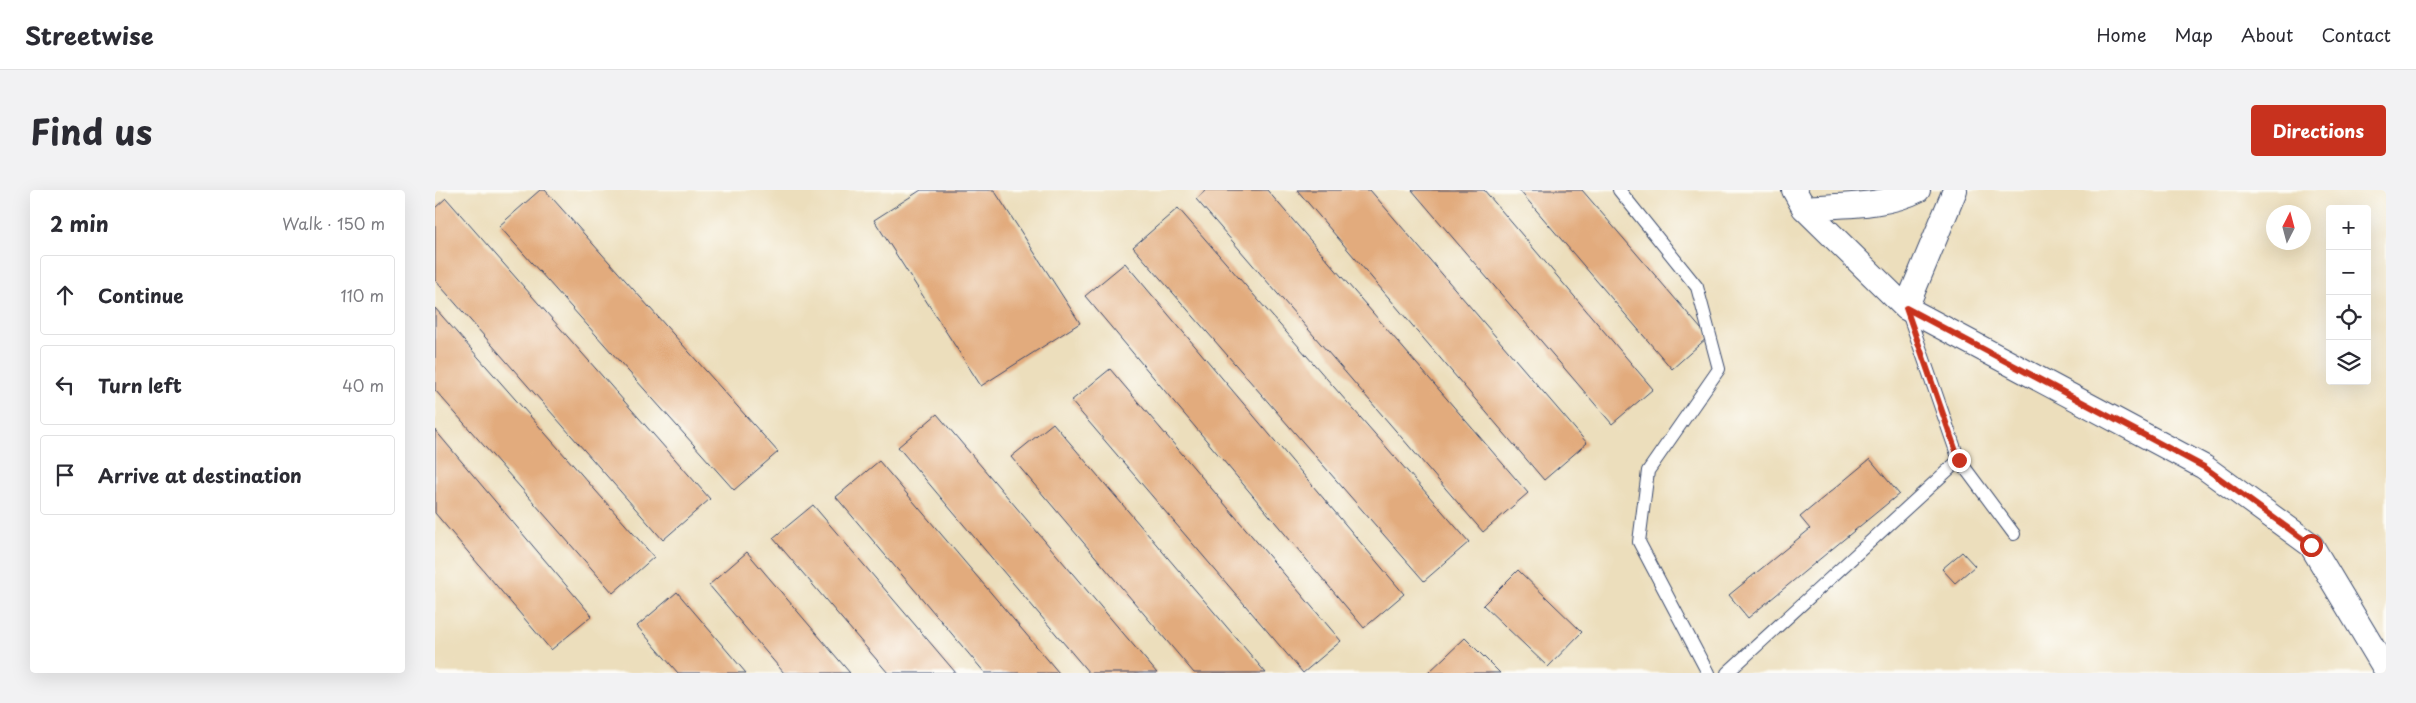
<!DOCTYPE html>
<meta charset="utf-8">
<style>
body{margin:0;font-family:"Playpen Sans",sans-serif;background:#f2f2f3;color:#2b2b33}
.controls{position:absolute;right:15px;top:15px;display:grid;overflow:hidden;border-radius:5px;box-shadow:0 5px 20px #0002}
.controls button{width:45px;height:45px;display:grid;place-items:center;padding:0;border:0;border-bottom:1px solid #e1e1e2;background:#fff;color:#2b2b33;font:25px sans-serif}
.compass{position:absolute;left:1831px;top:15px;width:45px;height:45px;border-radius:50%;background:#fff;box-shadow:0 5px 20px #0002;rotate:6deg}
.stop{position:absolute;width:15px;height:15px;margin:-11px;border:4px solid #c8321e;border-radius:50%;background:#fff}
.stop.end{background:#c8321e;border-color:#fff;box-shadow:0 1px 5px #0008}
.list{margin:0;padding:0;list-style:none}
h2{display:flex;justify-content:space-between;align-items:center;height:65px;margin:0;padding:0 20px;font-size:21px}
h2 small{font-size:16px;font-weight:400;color:#7c7c81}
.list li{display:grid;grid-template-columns:32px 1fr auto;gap:15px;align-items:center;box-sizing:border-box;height:80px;margin:0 10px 10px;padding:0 10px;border:1px solid #e1e1e2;border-radius:5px}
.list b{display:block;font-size:19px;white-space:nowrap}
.list em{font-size:16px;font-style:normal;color:#7c7c81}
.icon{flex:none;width:28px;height:28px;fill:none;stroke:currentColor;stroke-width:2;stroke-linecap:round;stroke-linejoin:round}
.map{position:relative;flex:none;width:1951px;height:483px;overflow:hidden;border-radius:5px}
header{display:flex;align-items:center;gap:30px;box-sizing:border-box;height:70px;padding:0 25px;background:#fff;border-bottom:1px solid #e1e1e2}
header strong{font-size:24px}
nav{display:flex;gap:28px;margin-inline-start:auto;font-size:18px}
.intro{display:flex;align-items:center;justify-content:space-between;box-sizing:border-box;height:120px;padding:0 30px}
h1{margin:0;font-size:35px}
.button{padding:12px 22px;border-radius:5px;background:#c8321e;color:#fff;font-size:18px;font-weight:700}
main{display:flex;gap:30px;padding:0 30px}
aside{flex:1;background:#fff;border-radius:5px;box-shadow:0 5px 20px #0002}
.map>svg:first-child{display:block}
.building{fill:#e2ab7d}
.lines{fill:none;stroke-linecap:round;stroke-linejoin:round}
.lane-casing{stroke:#3a496c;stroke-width:14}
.street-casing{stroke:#3a496c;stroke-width:26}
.lane{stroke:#fff;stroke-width:12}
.street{stroke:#fff;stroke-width:24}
.route{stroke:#c8321e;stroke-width:6}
</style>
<header>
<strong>Streetwise</strong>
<nav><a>Home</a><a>Map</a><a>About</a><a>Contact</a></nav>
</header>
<div class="intro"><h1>Find us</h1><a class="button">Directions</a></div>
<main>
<aside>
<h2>2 min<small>Walk · 150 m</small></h2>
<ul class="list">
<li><svg class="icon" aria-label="ahead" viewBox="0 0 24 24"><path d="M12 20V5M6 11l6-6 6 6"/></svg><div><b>Continue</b></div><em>110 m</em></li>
<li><svg class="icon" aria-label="left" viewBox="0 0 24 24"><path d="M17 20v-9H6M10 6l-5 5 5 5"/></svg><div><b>Turn left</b></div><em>40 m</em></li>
<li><svg class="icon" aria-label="arrive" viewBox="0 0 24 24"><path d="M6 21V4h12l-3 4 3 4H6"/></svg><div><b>Arrive at destination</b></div></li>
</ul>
</aside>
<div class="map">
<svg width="1951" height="483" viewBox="0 0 1951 483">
<rect width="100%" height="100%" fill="#fdfcf7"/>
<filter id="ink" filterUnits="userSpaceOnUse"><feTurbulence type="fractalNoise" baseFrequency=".02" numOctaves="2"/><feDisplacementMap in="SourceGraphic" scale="10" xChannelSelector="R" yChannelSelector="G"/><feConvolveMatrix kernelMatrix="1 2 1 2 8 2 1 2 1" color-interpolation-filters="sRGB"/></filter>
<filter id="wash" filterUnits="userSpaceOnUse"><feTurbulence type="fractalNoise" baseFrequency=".0096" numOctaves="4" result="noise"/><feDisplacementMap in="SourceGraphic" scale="20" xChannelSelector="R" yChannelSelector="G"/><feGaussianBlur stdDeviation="1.12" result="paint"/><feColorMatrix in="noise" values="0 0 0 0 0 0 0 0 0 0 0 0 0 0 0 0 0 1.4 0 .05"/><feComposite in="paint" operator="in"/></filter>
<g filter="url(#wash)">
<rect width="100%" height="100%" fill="#ecdebc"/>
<g id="blocks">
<path class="building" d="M105,0h5l233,262 -44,38 -235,-264z
M486,0h73l86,133 -99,63 -107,-166z
M771,0h61l261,303 -45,39 -287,-333z
M862,0h73l217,253 -43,37z
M977,0h72l169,199 -41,35z
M1084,0h63l126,147 -36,32z
M11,8l264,301 -47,41 -228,-260v-72z
M743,18l291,334 -45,39 -291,-334z
M690,73l279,331 -40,34 -279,-332z
M0,118l219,249 -41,36 -178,-203z
M675,179l231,272 -38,32 -232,-272z
M502,224l220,259h-68l-191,-226z
M618,233l213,250h-72l-183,-216z
M0,240l157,186 -41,34 -116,-137z
M1435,269l29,35 -151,124 -19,-23 81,-66 -10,-12z
M444,271l180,212h-74l-149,-176z
M378,315l143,168h-68l-115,-135z
M312,362l103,121h-66l-75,-88z
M1527,362l13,14 -20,17 -13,-14z
M1083,380l64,62 -34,35 -65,-62z
M242,402l69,81h-68l-41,-47z
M1030,448l35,35h-72z"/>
</g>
</g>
<g filter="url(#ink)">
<use href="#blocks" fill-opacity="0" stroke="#3a496c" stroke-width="1"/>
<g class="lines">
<defs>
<path id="lane" d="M1184,0l78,97 22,82 -71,102 -9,71 69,131
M1472,120l52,150 55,74
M1292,483l232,-213"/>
<path id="street" d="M1359,0l10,18 102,100 298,159 107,78 75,125
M1369,18c37,-3 81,-1 114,-18
M1471,118l49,-118"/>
</defs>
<use href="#lane" class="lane-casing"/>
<use href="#street" class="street-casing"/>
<use href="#lane" class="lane"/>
<use href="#street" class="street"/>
</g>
</g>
<g class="lines" filter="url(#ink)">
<path class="route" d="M1524,270l-53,-152 298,159 107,78"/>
</g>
</svg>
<div class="controls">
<button>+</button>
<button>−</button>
<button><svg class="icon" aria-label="locate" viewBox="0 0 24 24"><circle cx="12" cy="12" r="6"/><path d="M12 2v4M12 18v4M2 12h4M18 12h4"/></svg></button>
<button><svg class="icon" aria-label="layers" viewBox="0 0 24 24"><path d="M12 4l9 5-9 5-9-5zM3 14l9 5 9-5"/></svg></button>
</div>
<svg class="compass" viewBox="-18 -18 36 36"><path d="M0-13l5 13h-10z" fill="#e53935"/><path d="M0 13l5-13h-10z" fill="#7c7c81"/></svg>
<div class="stop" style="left:1876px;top:355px"></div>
<div class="stop end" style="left:1524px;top:270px"></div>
</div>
</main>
